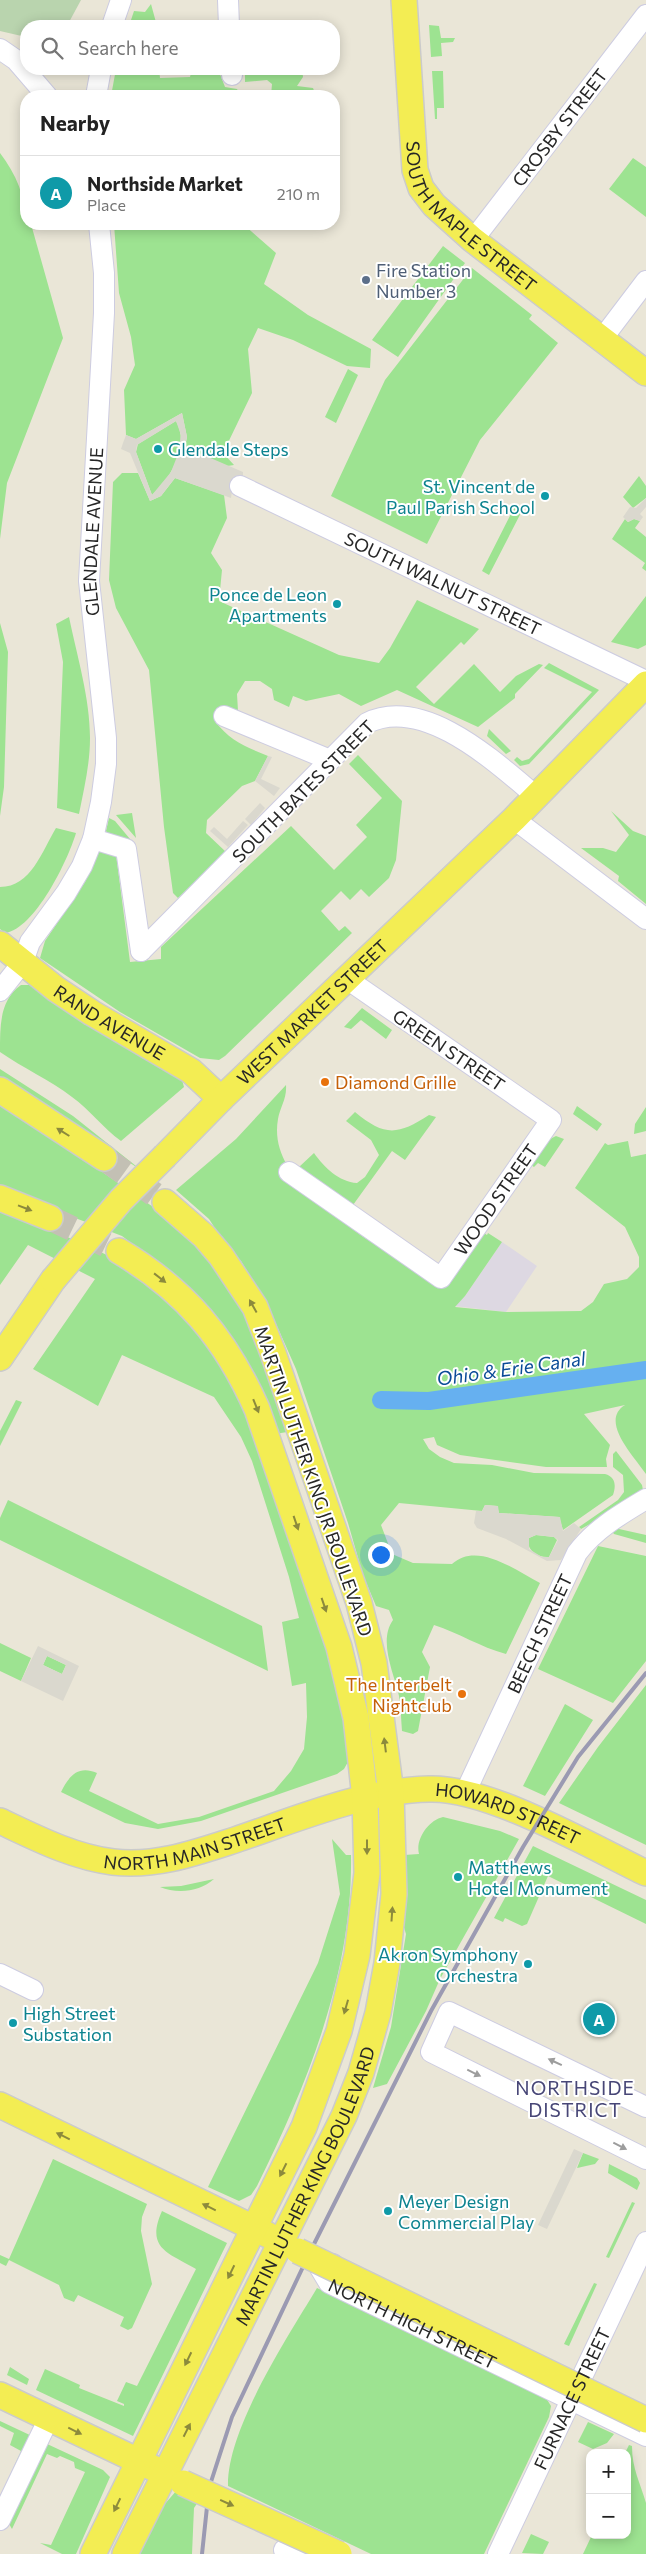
<!DOCTYPE html>
<meta charset="utf-8">
<style>
body{margin:0;font-family:Commissioner,sans-serif;background:#f6f6f6;color:#222}
.controls{position:absolute;right:15px;bottom:15px;display:grid;overflow:hidden;border-radius:10px;box-shadow:0 2px 12px #0003}
.controls button{width:45px;height:45px;display:grid;place-items:center;padding:0;border:0;border-bottom:1px solid #e0e0e0;background:#fff;color:#222;font:25px sans-serif}
.you{position:absolute;left:380px;top:1554px;width:18px;height:18px;margin:-12px;border:4px solid #fff;border-radius:50%;background:#1a73e8;box-shadow:0 0 0 8px #1a73e833}
.badge{display:grid;place-items:center;width:32px;height:32px;border-radius:50%;background:#111827;color:#fff;font-size:16px;font-weight:700}
.pin{position:absolute;translate:-50% -50%;border:2px solid #fff;box-shadow:0 1px 5px #0006}
.list{margin:0;padding:0;list-style:none}
h2{display:flex;justify-content:space-between;align-items:center;height:65px;margin:0;padding:0 20px;font-size:21px}
h2 small{font-size:16px;font-weight:400;color:#767676}
.list li{display:grid;grid-template-columns:32px 1fr auto;gap:15px;align-items:center;box-sizing:border-box;height:75px;padding:0 20px;border-top:1px solid #e0e0e0}
.list b{display:block;font-size:19px;white-space:nowrap}
.list p{margin:0;font-size:16px;white-space:nowrap;color:#767676}
.list em{font-size:16px;font-style:normal;color:#767676}
.icon{flex:none;width:28px;height:28px;fill:none;stroke:currentColor;stroke-width:2;stroke-linecap:round;stroke-linejoin:round}
.map{position:relative;flex:none;width:646px;height:2554px;overflow:hidden}
.search{position:absolute;background:#fff;box-shadow:0 2px 12px #0003;left:20px;top:20px;width:320px;height:55px;display:flex;align-items:center;gap:12px;box-sizing:border-box;padding:0 18px;border-radius:20px;color:#767676;font-size:19px}
.panel{position:absolute;background:#fff;box-shadow:0 2px 12px #0003;left:20px;top:90px;width:320px;height:140px;border-radius:20px}
.map>svg:first-child{display:block}
.industrial{fill:#ddd8e2}
.green{fill:#9de391}
.cemetery{fill:#b9d4ae}
.plaza{fill:#dad8ce;fill-rule:evenodd}
.lines{fill:none;stroke-linecap:round;stroke-linejoin:round}
.canal{stroke:#66b0f0;stroke-width:18}
.major-tunnel{stroke:#c3c0b4;stroke-width:25;stroke-dasharray:25 12;stroke-linecap:butt}
.minor-casing{stroke:#cdcce1;stroke-width:22}
.major-casing{stroke:#cbcbcb;stroke-width:28}
.minor{stroke:#fff;stroke-width:20}
.major{stroke:#f3ed53;stroke-width:25}
.rail{stroke:#9b9ab2;stroke-width:4}
.major-bridge-casing{stroke:#cbcbcb;stroke-width:28;stroke-linecap:butt}
.major-bridge{stroke:#f3ed53;stroke-width:25}
.oneway{fill:#8c8a3c}
.oneway2{fill:#9d9d9d}
.service-dot{fill:#5c6f8a;stroke:#fff;stroke-width:2}
.culture-dot{fill:#0f9aa8;stroke:#fff;stroke-width:2}
.food-dot{fill:#e8710a;stroke:#fff;stroke-width:2}
.labels{text-anchor:middle;dominant-baseline:central;stroke-width:4;stroke-linejoin:round;paint-order:stroke}
.street-label{font-size:18px;fill:#262626;stroke:#fff}
.service-label{font-size:18px;fill:#4e5e75;stroke:#fff;text-anchor:start}
.culture-label{font-size:18px;fill:#0d838f;stroke:#fff;text-anchor:start}
.food-label{font-size:18px;fill:#c56008;stroke:#fff;text-anchor:start}
.water-label{font-size:19px;font-style:italic;fill:#0a4b97;stroke:#fff}
.neighbourhood-label{font-size:19px;letter-spacing:1px;fill:#484777;stroke:#fff}
</style>
<div class="map">
<svg width="646" height="2554" viewBox="0 0 646 2554">
<rect width="100%" height="100%" fill="#eae6d7"/>
<path class="industrial" d="M502,1242l35,24 -31,46 -52,-6 11,-10z"/>
<path class="green" d="M151,4l6,22h-28l5,-15 11,1z
M429,25l10,1 2,12h14l-2,4 -12,1 1,13 -11,1z
M116,69h43l1,9 30,-1 2,-8h26l7,18 12,2 4,7h-130z
M245,69h57l1,8 -6,9 16,2 3,8h-45l1,-12 -5,-4 -22,2z
M432,71h11l1,37h-7v11h-2z
M0,153c16,21 26,44 26,71h5l32,114 -56,145 -7,56z
M633,158l13,9v50l-37,-28z
M114,224h129l33,29 -12,31 44,31 63,34 -1,19 -23,-2 -54,-26 -35,-12 -10,21 4,44 -29,60 11,12 -20,3 -29,-21 2,-10 -5,-24 -46,26 -10,-4 -2,-45 11,-25 -4,-28 -12,-44z
M443,246l22,17 -67,94 -26,-17z
M472,268l60,47 -3,4 29,24 -78,97 -53,104 -96,-48 54,-116z
M348,369l10,6 -22,48 -11,-6z
M176,421c14,25 -5,57 -24,74l-16,-43 2,-8z
M122,473h16l12,28 11,-5 14,-18 49,17 3,23 -16,35 11,17 -3,31 120,54 40,8 11,-15 27,-48 62,29 -15,16 -3,-3 -45,45 18,17 40,-40 26,28 16,-16 23,-12 4,1 -28,29v4l-37,29 -81,-37 -36,16 -22,-12 -33,7 -13,-5 -4,11 -15,-7 -2,-11 -12,-8h-15l-8,13 1,17 -19,-4 -5,13c16,21 30,26 54,36l-13,25 -13,5 -35,34 -1,13 20,19 -48,46 -5,-5 -9,-66 -15,-157 -33,-62 -7,-28 4,-98z
M639,476l7,10v12l-13,10 -10,-11z
M525,505l-36,70 -7,-4 33,-65z
M625,519l3,3 6,-3 6,2 -5,7 11,9v34l-4,-3 3,-5 -33,-24z
M646,596v49l-8,4 -27,-7z
M69,617c8,39 21,81 21,121 0,26 -6,51 -11,76l-22,-6 6,-146 -7,-38z
M0,623l8,29 -4,135 -4,29z
M549,663l50,27 -70,74 -9,2 -6,-6 3,-3 5,4 7,-2 63,-67 -48,-24z
M489,729l22,22 -5,3 -19,-18z
M358,755l44,46 -6,59 -7,18 -20,19 -8,-8 -11,11 -9,-9 -20,20 18,20 6,-5 7,7 -127,123 -6,4 -19,-2 -80,-46 -80,-54 5,-17 40,-59 15,-33 16,5 14,108 31,-3v-12l130,-121 43,44 33,-33 -11,-12 26,-27 -33,-34z
M611,811l22,20 13,5v68l-28,-23 1,-5 -38,-28h22l13,4 13,-17z
M132,813l4,25 -20,-23z
M109,818l6,3 15,18 -2,2 -20,-6 -2,-4z
M56,828l20,5c-8,27 -41,96 -71,100l-5,-4v-42c31,0 42,-36 56,-59z
M21,985h9l8,4 146,90 -2,1 2,7 -63,54c-18,-13 -31,-31 -49,-44 -22,-17 -49,-29 -72,-45 0,-28 0,-52 21,-67z
M362,1008l30,22 -6,9 -25,-19 -10,9 -7,-2z
M0,1069l73,47 68,54 -141,-91z
M286,1085c1,14 -6,22 -8,34 -3,17 1,32 9,46l-4,12 79,59 75,48 47,-51 3,2 1,-2 14,9 -37,54 -10,11 51,5 75,-1 12,-9 11,-18 23,-5 12,-12v-10l-14,-30 -50,-39 30,-45 3,2 20,-4 3,16 15,-3v320c-12,-18 -47,-53 -21,-69l-41,9 26,31 -4,14 1,8h-61l-86,-12 -23,-10 -3,-8 -11,2 6,10 11,8 14,6 38,2 42,8 71,1c11,3 11,12 8,21l-50,35 -4,-13 -60,-4 -2,-7 -12,-1 -3,6 -83,-8 -18,22 11,29 21,9 39,1c25,-23 63,6 88,19l-34,71c-26,-7 -47,-21 -72,-29l-12,27 8,15 -12,64 -5,3 -11,-3c-1,-11 -1,-24 -3,-35 -5,-23 -21,-55 -6,-76l-4,-10 -13,-4 -13,-31 -15,-52 -52,-154 -27,-61 -28,-47 -13,-13 -19,-29 -33,-29 60,-51z
M0,1102l178,122 34,36 28,43 25,54 22,75 -12,2 -111,-166 -42,-32 -122,-47z
M577,1106l25,18 -5,7 -24,-17z
M646,1107v24l-12,3 1,-10z
M355,1112c30,25 43,23 74,3l7,2 -31,43 -13,-9 -39,54 -54,-38 15,-14c10,14 25,29 43,30l8,-6 14,-22 -8,-15 -25,-19z
M556,1136l8,3 -19,28 -7,-4 -4,4 -3,-2 17,-25z
M0,1210l43,16 75,34 38,27 44,44 45,71 81,241 25,100 -2,17 -5,9 -7,5 -136,47 -43,8 -33,-6 -64,-31c8,-16 17,-27 36,-19l-8,18 69,33 41,-7 75,-26 17,-20 13,-22 3,-32 -1,-34 -14,3 -10,-64 17,-4 -10,-41 -37,-116 -11,-24 -27,-40 -92,-42 -24,51 -65,-37 62,-90 -67,-34 -28,40z
M16,1400l6,2 -22,44v-15z
M616,1451l26,34 1,5 -8,9 -54,30 -2,-2 39,-27 6,-8 -1,-17 -10,-8v-13z
M8,1500l254,126 6,45 -268,-131v-22z
M619,1529l27,6v8l-32,-9 -3,-4z
M536,1535l18,2 3,3 -8,17c-11,1 -24,-7 -20,-19z
M598,1546l48,10v105l-33,42 -75,-34z
M0,1643l31,15 -10,23 -21,-10z
M47,1656l19,9 -4,9 -19,-9z
M646,1685v160l-87,-42 39,-56z
M565,1704l28,16 -48,76 -22,-10z
M443,1817l57,14 19,8 -79,140 -14,32 -39,73 -14,4 18,-61 15,-93 -4,-13 2,-66 15,-1c-4,-15 10,-34 24,-37z
M332,1839l14,16h5c2,117 -43,228 -94,331l-6,9 -12,6 -31,-14 110,-224 22,-69z
M533,1846l113,54v24l-98,-48 -21,48 -5,2 -17,-8 -2,4 -9,-4z
M214,1879c-14,13 -37,15 -54,8l21,-1z
M583,2153l16,6 -4,5 -18,4z
M53,2159l94,45 -5,13 -1,14 11,53 -20,44 -4,2 -8,-4 4,-9 -46,-22 -4,7 -10,-4 -5,-13 -50,-25 -3,6 -6,-3v-8l9,4z
M609,2164l28,14 3,5 -3,7 -29,-17z
M632,2202l3,1 -26,55 -3,-1z
M162,2211l65,32 -94,193 -97,-46 9,-21 35,16 -1,3 45,18v-2l-7,-3 9,-19 11,4 59,-117c-27,-16 -51,-20 -34,-58z
M594,2283l3,1 -28,62 -5,-2z
M317,2288l229,110 5,8 -2,11 -65,137h-113l-143,-68c-1,-57 59,-148 89,-198z
M10,2367l19,12 -2,6 -20,-10z
M0,2421l34,16 -34,70v-10l21,-46 -11,-6 4,-12 -14,-7z
M588,2422l26,12 -7,9 -14,6 -15,-7z
M45,2443l58,27 7,7 -34,77h-14l-22,-11 11,2 34,-73 -10,-4 -1,-6 -14,-6 -3,2 -10,-4 -35,75 -4,-7z
M629,2445l3,1c0,23 8,36 14,57 0,15 0,35 0,51h-63l9,-19h35v-82h-2z
M183,2483l21,10 -10,15 -2,46h-52l24,-49z
M531,2534l18,8 -6,12 -21,-1z"/>
<path class="cemetery" d="M0,0h81l-13,24 -42,2v11l-26,-6z"/>
<path class="plaza" d="M182,413l5,24 -2,10 58,25v5l-11,14 -1,7 -56,-20 -14,18 -11,5 -20,-48 -9,-4 2,-6 3,-8 10,4zM176,421l5,14 -3,19 -7,18 -19,23 -16,-43 1,-7z
M646,498v9l-6,7 3,3 -3,4 -6,-2 -6,3 -5,-5 7,-10 6,1z
M268,756l4,1 -11,22 19,9 -6,8 -19,-15z
M260,803l5,5 -14,17 -6,-6z
M243,821l5,4 -20,22 -18,-16 4,-4 13,12z
M485,1505l13,1 1,7 61,4 3,14 11,-8 7,6 -20,31 -14,1 -41,-22 -29,-11 -3,-5 2,-12h6zM536,1535l18,2 4,3 -9,17h-7l-13,-8v-11z
M38,1646l41,20 -16,35 -42,-20zM47,1656l19,9 -4,9 -19,-9z
M574,2149l9,4 -36,76 -9,-4z"/>
<g class="lines">
<path class="canal" d="M381,1400l48,1 217,-31"/>
<path class="major-tunnel" d="M104,1158l61,44
M50,1218l69,33"/>
<defs>
<g id="minor">
<path d="M228,0l1,26"/>
<path d="M112,26l9,-26"/>
<path d="M0,49l16,11 31,36"/>
<path d="M232,69v6"/>
<path d="M96,96l5,-27"/>
<path id="s1" d="M473,240l173,-225"/>
<path d="M602,339l44,-58"/>
<path id="s2" d="M240,486l406,195"/>
<path d="M224,716l106,44"/>
<path d="M514,819l132,100"/>
<path d="M93,839l33,10 15,102"/>
<path d="M141,951l226,-228c57,-28 128,39 169,73"/>
<path id="s3" d="M0,991l23,-29 7,-20 36,-49 16,-27 11,-27 8,-37 5,-38v-26l-17,-157 15,-268v-40l-5,-49"/>
<path id="s4" d="M289,1172l152,106 110,-158 -204,-141"/>
<path id="s5" d="M465,1793l112,-240c18,-24 44,-39 69,-54"/>
<path d="M0,1974l33,16"/>
<path d="M646,2107l-197,-95 -18,40 215,107"/>
<path id="s6" d="M333,2264l-13,4 9,15 317,153"/>
<path d="M0,2520l49,-102"/>
<path d="M284,2550l19,4"/>
<path id="s7" d="M498,2554l148,-312"/>
</g>
<g id="major">
<path id="s8" d="M404,0l11,170 6,18 13,17 39,35 173,133"/>
<path id="s9" d="M0,944l56,45 36,24 99,58 30,28"/>
<path d="M0,1090l104,68"/>
<path id="s10" d="M165,1156l56,-57 293,-280 132,-135"/>
<path d="M0,1198l50,20"/>
<path d="M0,1358l53,-78"/>
<path id="s11" d="M0,1821c36,17 73,36 113,41 43,5 82,-9 122,-22 59,-20 131,-50 194,-51 60,-2 161,57 217,84"/>
<path d="M0,2105l268,130"/>
<path d="M0,2395l153,73"/>
<path d="M93,2554l211,-427 35,-96 18,-76 10,-82 -2,-75 -9,-80 -17,-71 -82,-238c-31,-70 -72,-119 -138,-158"/>
<path id="s12" d="M125,2554l219,-438 17,-43 17,-60 9,-50 7,-69 -3,-101 -17,-130 -15,-60 -86,-250 -18,-46 -34,-51 -17,-20 -39,-34"/>
</g>
</defs>
<use href="#minor" class="minor-casing"/>
<use href="#major" class="major-casing"/>
<use href="#minor" class="minor"/>
<use href="#major" class="major"/>
<path class="rail" d="M202,2554l7,-66 23,-71 79,-167 120,-239 92,-164 55,-90 68,-84"/>
<defs>
<path id="major-bridge" d="M53,1280l68,-80 44,-44
M298,2251l348,169
M183,2483l156,71"/>
</defs>
<use href="#major-bridge" class="major-bridge-casing"/>
<use href="#major-bridge" class="major-bridge"/>
</g>
<defs><path id="oneway-solid" d="M-6-.8H1V-3.2L6.5 0L1 3.2V.8H-6Z" transform="scale(1.25)"/></defs>
<g class="oneway">
<use href="#oneway-solid" transform="translate(63 1132) rotate(-148)"/>
<use href="#oneway-solid" transform="translate(25 1208) rotate(21)"/>
<use href="#oneway-solid" transform="translate(160 1278) rotate(38)"/>
<use href="#oneway-solid" transform="translate(253 1306) rotate(-119)"/>
<use href="#oneway-solid" transform="translate(256 1406) rotate(68)"/>
<use href="#oneway-solid" transform="translate(296 1523) rotate(71)"/>
<use href="#oneway-solid" transform="translate(324 1605) rotate(71)"/>
<use href="#oneway-solid" transform="translate(385 1745) rotate(-97)"/>
<use href="#oneway-solid" transform="translate(367 1847) rotate(90)"/>
<use href="#oneway-solid" transform="translate(392 1914) rotate(-86)"/>
<use href="#oneway-solid" transform="translate(346 2007) rotate(106)"/>
<use href="#oneway-solid" transform="translate(63 2136) rotate(-154)"/>
<use href="#oneway-solid" transform="translate(283 2170) rotate(117)"/>
<use href="#oneway-solid" transform="translate(209 2207) rotate(-154)"/>
<use href="#oneway-solid" transform="translate(231 2272) rotate(116)"/>
<use href="#oneway-solid" transform="translate(188 2359) rotate(116)"/>
<use href="#oneway-solid" transform="translate(187 2430) rotate(-63)"/>
<use href="#oneway-solid" transform="translate(75 2431) rotate(26)"/>
<use href="#oneway-solid" transform="translate(227 2503) rotate(24)"/>
<use href="#oneway-solid" transform="translate(117 2505) rotate(116)"/>
</g>
<g class="oneway2">
<use href="#oneway-solid" transform="translate(555 2062) rotate(-155)"/>
<use href="#oneway-solid" transform="translate(474 2073) rotate(26)"/>
<use href="#oneway-solid" transform="translate(620 2146) rotate(27)"/>
</g>
<circle class="service-dot" cx="366" cy="280" r="5"/>
<g class="culture-dot">
<circle cx="158" cy="449" r="5"/>
<circle cx="545" cy="496" r="5"/>
<circle cx="337" cy="604" r="5"/>
<circle cx="458" cy="1877" r="5"/>
<circle cx="528" cy="1964" r="5"/>
<circle cx="13" cy="2023" r="5"/>
<circle cx="388" cy="2211" r="5"/>
</g>
<g class="food-dot">
<circle cx="325" cy="1082" r="5"/>
<circle cx="462" cy="1694" r="5"/>
</g>
<g class="labels">
<g class="street-label">
<text stroke="none"><textPath href="#s1" startOffset="142">CROSBY STREET</textPath></text>
<text stroke="none"><textPath href="#s8" startOffset="241">SOUTH MAPLE STREET</textPath></text>
<text stroke="none"><textPath href="#s3" startOffset="489">GLENDALE AVENUE</textPath></text>
<text stroke="none"><textPath href="#s2" startOffset="225">SOUTH WALNUT STREET</textPath></text>
<text transform="translate(303 791) rotate(-45)">SOUTH BATES STREET</text>
<text stroke="none"><textPath href="#s10" startOffset="206">WEST MARKET STREET</textPath></text>
<text stroke="none"><textPath href="#s9" startOffset="135">RAND AVENUE</textPath></text>
<text transform="translate(449 1050) rotate(34)">GREEN STREET</text>
<text stroke="none"><textPath href="#s4" startOffset="281">WOOD STREET</textPath></text>
<text transform="translate(314 1481) rotate(71)">MARTIN LUTHER KING JR BOULEVARD</text>
<text stroke="none"><textPath href="#s5" startOffset="176">BEECH STREET</textPath></text>
<text stroke="none"><textPath href="#s11" startOffset="530">HOWARD STREET</textPath></text>
<text stroke="none"><textPath href="#s11" startOffset="205">NORTH MAIN STREET</textPath></text>
<text stroke="none"><textPath href="#s12" startOffset="410">MARTIN LUTHER KING BOULEVARD</textPath></text>
<text stroke="none"><textPath href="#s6" startOffset="124">NORTH HIGH STREET</textPath></text>
<text stroke="none"><textPath href="#s7" startOffset="172">FURNACE STREET</textPath></text>
</g>
<g class="service-label">
<text x="376" y="270">Fire Station<tspan x="376" dy="21">Number 3</tspan></text>
</g>
<g class="culture-label">
<text x="168" y="449">Glendale Steps</text>
<text x="535" y="486" text-anchor="end">St. Vincent de<tspan x="535" dy="21">Paul Parish School</tspan></text>
<text x="327" y="594" text-anchor="end">Ponce de Leon<tspan x="327" dy="21">Apartments</tspan></text>
<text x="468" y="1867">Matthews<tspan x="468" dy="21">Hotel Monument</tspan></text>
<text x="518" y="1954" text-anchor="end">Akron Symphony<tspan x="518" dy="21">Orchestra</tspan></text>
<text x="23" y="2013">High Street<tspan x="23" dy="21">Substation</tspan></text>
<text x="398" y="2201">Meyer Design<tspan x="398" dy="21">Commercial Play</tspan></text>
</g>
<g class="food-label">
<text x="335" y="1082">Diamond Grille</text>
<text x="452" y="1684" text-anchor="end">The Interbelt<tspan x="452" dy="21">Nightclub</tspan></text>
</g>
<g class="water-label">
<text transform="translate(511 1368) rotate(-8)">Ohio &amp; Erie Canal</text>
</g>
<g class="neighbourhood-label">
<text x="575" y="2087">NORTHSIDE<tspan x="575" dy="22">DISTRICT</tspan></text>
</g>
</g>
</svg>
<div class="controls">
<button>+</button>
<button>−</button>
</div>
<div class="you"></div>
<div class="pin badge" style="left:599px;top:2019px;background:#0f9aa8">A</div>
<div class="search"><svg class="icon" aria-label="search" viewBox="0 0 24 24"><circle cx="10" cy="10" r="6"/><path d="M15 15l6 6"/></svg>Search here</div>
<section class="panel">
<h2>Nearby<small></small></h2>
<ul class="list">
<li><span class="badge" style="background:#0f9aa8">A</span><div><b>Northside Market</b><p>Place</p></div><em>210 m</em></li>
</ul>
</section>
</div>
